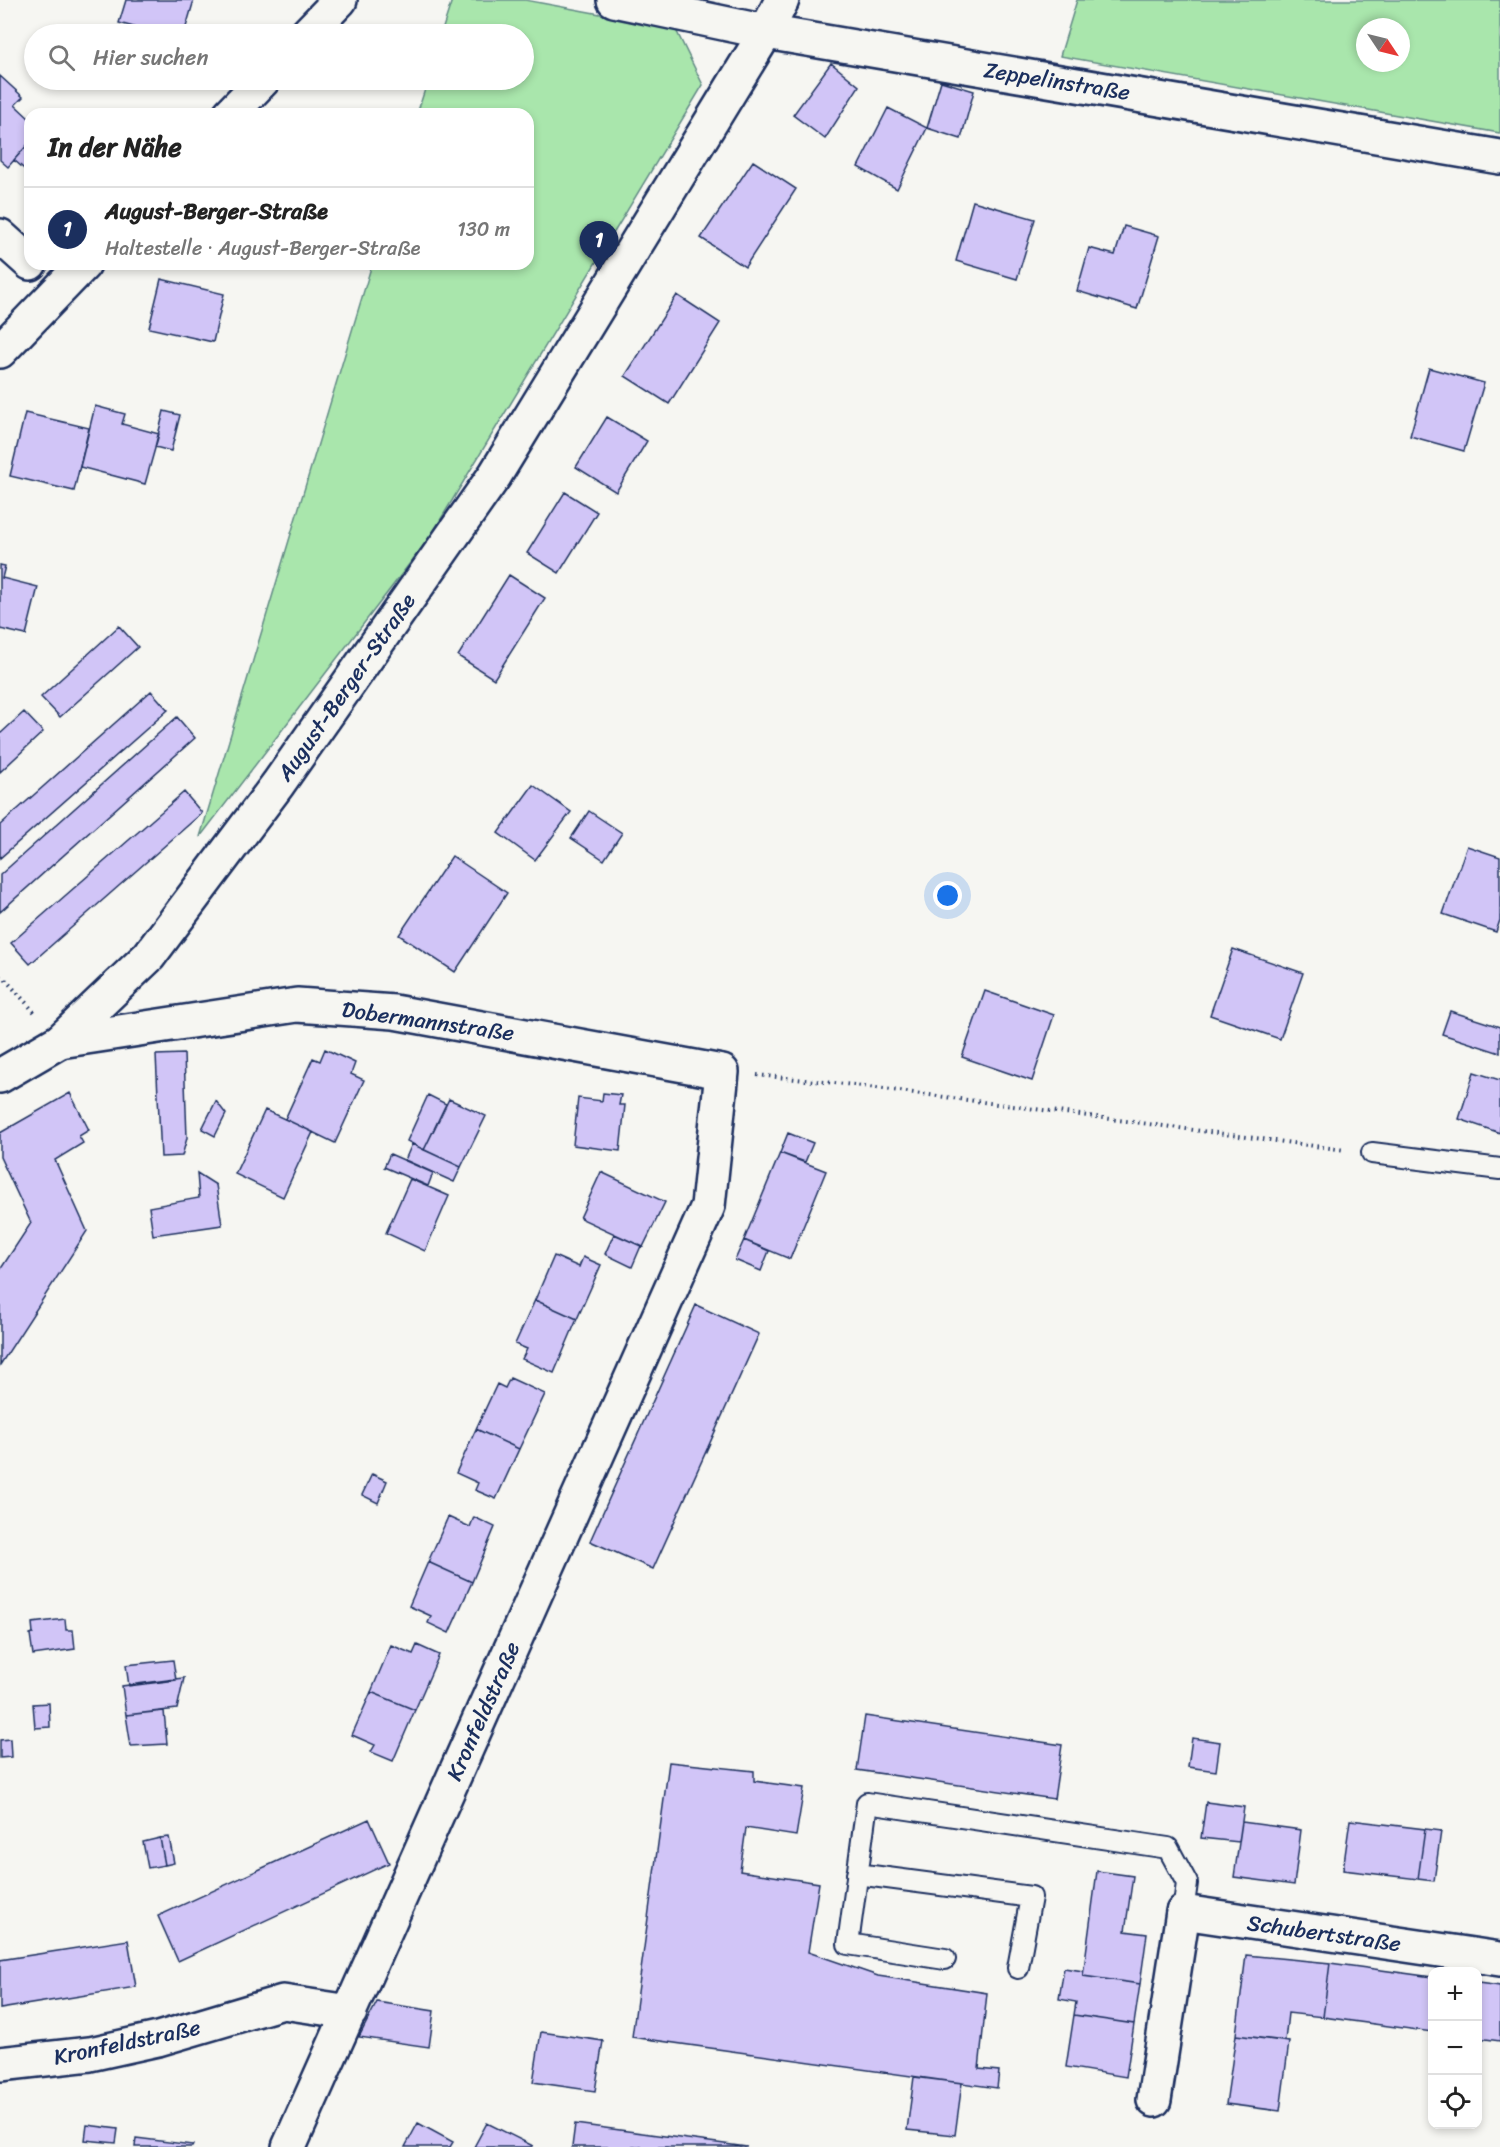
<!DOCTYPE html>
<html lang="de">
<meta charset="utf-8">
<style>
body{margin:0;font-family:Sriracha,sans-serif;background:#f6f6f6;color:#222}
.controls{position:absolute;right:18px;bottom:18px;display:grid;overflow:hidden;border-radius:12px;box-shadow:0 3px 9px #0003}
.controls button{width:54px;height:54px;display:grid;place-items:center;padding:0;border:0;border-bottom:2px solid #e0e0e0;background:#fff;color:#222;font:30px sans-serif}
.compass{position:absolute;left:1356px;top:18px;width:54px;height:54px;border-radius:50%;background:#fff;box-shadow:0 3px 9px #0003;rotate:125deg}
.you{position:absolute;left:948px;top:896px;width:21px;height:21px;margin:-15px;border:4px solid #fff;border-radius:50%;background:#1a73e8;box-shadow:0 0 0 9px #1a73e833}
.badge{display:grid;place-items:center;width:39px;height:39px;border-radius:50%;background:#1b2f5e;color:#fff;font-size:20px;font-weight:700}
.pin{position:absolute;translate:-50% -50px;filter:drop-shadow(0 2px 3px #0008)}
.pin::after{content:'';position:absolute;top:32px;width:21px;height:18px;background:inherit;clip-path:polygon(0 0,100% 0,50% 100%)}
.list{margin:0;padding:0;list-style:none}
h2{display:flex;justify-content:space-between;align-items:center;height:78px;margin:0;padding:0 24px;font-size:26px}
h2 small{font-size:20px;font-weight:400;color:#767676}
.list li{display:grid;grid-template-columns:39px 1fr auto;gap:18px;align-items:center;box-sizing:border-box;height:84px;padding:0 24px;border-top:2px solid #e0e0e0}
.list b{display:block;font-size:22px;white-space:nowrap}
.list p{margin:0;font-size:20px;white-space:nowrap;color:#767676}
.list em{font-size:20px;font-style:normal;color:#767676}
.icon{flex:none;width:33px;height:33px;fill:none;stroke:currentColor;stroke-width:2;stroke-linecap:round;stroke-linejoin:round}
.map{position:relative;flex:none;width:1500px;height:2147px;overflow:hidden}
.search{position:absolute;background:#fff;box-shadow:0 3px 9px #0003;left:24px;top:24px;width:510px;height:66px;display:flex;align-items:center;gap:15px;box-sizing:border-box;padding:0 21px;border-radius:33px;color:#767676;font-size:22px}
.panel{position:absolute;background:#fff;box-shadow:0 3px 9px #0003;left:24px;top:108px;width:510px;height:162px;border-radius:18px}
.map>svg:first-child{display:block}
.green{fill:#a9e6ac;stroke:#628a85;stroke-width:1.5;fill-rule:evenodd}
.building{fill:#d1c5f7;stroke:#1b2f5e;stroke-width:1.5}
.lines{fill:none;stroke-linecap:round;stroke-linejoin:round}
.lane-casing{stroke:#1b2f5e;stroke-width:24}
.street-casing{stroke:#1b2f5e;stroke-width:38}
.secondary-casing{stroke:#1b2f5e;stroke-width:38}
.path{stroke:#1b2f5e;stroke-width:4;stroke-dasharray:1.5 4.5;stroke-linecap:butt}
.lane{stroke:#f6f6f2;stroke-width:20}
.street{stroke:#f6f6f2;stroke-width:33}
.secondary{stroke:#f6f6f2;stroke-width:33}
.labels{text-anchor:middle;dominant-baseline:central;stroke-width:4.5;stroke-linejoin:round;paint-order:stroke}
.street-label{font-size:22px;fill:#1b2f5e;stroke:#f6f6f2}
</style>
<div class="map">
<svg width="1500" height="2147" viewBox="0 0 1500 2147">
<rect width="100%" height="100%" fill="#f6f6f2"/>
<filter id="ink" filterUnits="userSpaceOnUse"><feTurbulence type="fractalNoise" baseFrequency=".0167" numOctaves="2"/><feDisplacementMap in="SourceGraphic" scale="12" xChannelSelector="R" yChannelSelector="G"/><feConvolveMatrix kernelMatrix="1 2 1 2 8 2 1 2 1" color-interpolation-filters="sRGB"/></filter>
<g filter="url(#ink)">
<path class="green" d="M452,0h73l150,28 28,57 -273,452 -230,300 172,-573h156v-150h-111l11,-34h96v-46h-83z
M1077,0h423v133l-440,-77zM1365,27h36v36h-36z"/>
<path class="building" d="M126,0h68l-10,34h-25l-40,-11z
M831,63l28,23 -34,53 -32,-24z
M0,76l23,21 -8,8 15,14v23l-22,25 -8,-7z
M941,81l33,10 -13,48 -34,-11z
M888,108l39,20 -30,61 -39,-22z
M30,142v32l-16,-14z
M753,161l43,28 -51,78 -44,-29z
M973,201l62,18 -18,60 -61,-18z
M1124,226l35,10 -22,73 -60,-18 12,-43 26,7z
M161,279l63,15 -11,48 -64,-14z
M677,295l43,28 -51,81 -44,-28z
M1429,368l55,15 -20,68 -54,-15z
M95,406l30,8 -3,10 37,10 -14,50 -65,-17z
M164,411l16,4 -9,36 -16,-4z
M25,413l64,15 -15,63 -64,-15z
M607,417l40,24 -31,51 -40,-25z
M565,492l32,20 -38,61 -32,-20z
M0,565l5,1 -3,12 36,9 -12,48 -26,-6z
M509,575l36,23 -51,81 -36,-23z
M119,626l19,21 -78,70 -19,-20z
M151,691l17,19 -168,148v-33z
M24,712l19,20 -43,40v-38z
M177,717l18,21 -195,174v-37z
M533,785l38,27 -36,48 -37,-27z
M184,792l18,21 -172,151 -19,-21z
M589,811l33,22 -18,27 -33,-22z
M1467,846l33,11v63l-4,12 -53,-18z
M452,856l55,37 -52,79 -56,-37z
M1233,949l70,24 -23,66 -70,-24z
M985,991l69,24 -22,66 -70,-24z
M1450,1011l50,16v26l-58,-19z
M325,1049l30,14 -4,11 13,6 -29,63 -50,-24 28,-61 7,3z
M184,1054l3,84 -5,18 -21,1 -5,-102z
M1474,1072l26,8v53l-41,-14z
M70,1093l19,37 -10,6 4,7 -28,17 32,71 -87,134v-95l31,-47 -31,-66v-24z
M603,1093l18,2 -2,10h6l-5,46 -47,-6 5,-47 24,3z
M428,1095l18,9 -22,46 -17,-9z
M449,1099l37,17 -25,51 -37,-17z
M216,1101l10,13 -11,22 -13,-7z
M265,1110l48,22 -30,65 -48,-23z
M788,1133l25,10 -8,19 -25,-9z
M412,1144l49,23 -7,15 -49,-22z
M780,1153l46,18 -36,88 -46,-19z
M390,1154l43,19 -5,13 -44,-19z
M601,1172l64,30 -22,45 -63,-29z
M197,1173l19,12 6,40 -69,10 -4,-28 50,-9z
M410,1179l39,17 -24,55 -39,-18z
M614,1234l27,12 -9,21 -27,-13z
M744,1240l25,11 -8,20 -26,-11z
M554,1256l25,11 4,-10 18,8 -24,54 -42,-19z
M535,1300l42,19 -23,54 -32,-14 5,-10 -12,-5z
M696,1305l63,29 -106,235 -63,-28z
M510,1378l35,16 -26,55 -43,-20 21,-45 8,4z
M476,1429l43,20 -23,50 -21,-9 3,-7 -22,-10z
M372,1474l15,7 -9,22 -16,-8z
M448,1517l22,10 4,-10 21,10 -23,55 -44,-20z
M428,1562l44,20 -23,51 -21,-10 3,-7 -22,-10z
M65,1619l1,11h7l2,19 -42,6 -3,-21 3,-1 -1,-10z
M391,1645l22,9 4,-9 22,10 -24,55 -44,-18z
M173,1660l3,20 -47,6 -3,-21z
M184,1678l-7,31 -51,6 -4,-29z
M371,1692l44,18 -22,51 -22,-9 4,-7 -23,-10z
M49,1703l1,24 -15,1 -2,-24z
M164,1711l3,33 -36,2 -5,-31z
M865,1716l197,29 -8,54 -197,-29z
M1192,1738l28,4 -4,29 -28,-4z
M10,1739l1,18 -11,1v-18z
M669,1762l85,9v10l50,7 -8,48 -50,-8 -6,43 79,12 -11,69 70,24 109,17 -8,76 20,2 -2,17 -365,-51z
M1206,1802l38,5 -5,35 -38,-4z
M369,1819l20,44 -211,98 -20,-45z
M1350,1820l75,9 -7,50 -75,-9z
M1242,1822l59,8 -7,55 -60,-8z
M1425,1829l16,2 -7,50 -16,-2z
M169,1837l5,26 -9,2 -5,-27z
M160,1838l5,27 -17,3 -5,-26z
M1097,1871l36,5 -8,55 22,3 -7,50 -57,-8z
M128,1940l8,47 -136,22v-49z
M1246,1955l84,8 -7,54 -35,-4 -3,28 -49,-6z
M1330,1963l102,14v55l-109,-15z
M1064,1968l19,3v5l57,8 -6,40 -60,-9 2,-13 -17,-3z
M1478,1983l22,3v55l-22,-3z
M377,2002l57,9 -5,36 -70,-10z
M1074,2015l60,9 -8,53 -60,-10z
M541,2032l62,9 -8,50 -62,-9z
M1236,2035l53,7 -9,69 -54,-7z
M914,2077l48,6 -7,52 -48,-5z
M418,2123l35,19 -3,5h-45z
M487,2123l46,23 -1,1h-58z
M575,2124l172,23h-175z
M87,2125l31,4 -2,14 -31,-3z
M136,2138l57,7 -1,2h-57z"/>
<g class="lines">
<defs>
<path id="lane" d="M1372,1153l128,16
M857,1874l174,23 -13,71
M945,1959l-97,-15 19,-141 301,45 19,35 -4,29"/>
<path id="street" d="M614,0l152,32 16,-32
M307,34l33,-34
M230,114l33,-34
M0,236l30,27
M0,351l84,-87
M60,1041l237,-36 97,7 328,60 -14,134 -419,941
M0,2064l90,-10 68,-15 125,-37 67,10
M1154,2100l29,-188 317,47"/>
<path id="secondary" d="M0,1076l60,-35 89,-85 129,-172 217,-309 271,-443 734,125"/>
</defs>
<use href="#lane" class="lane-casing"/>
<use href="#street" class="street-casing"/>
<use href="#secondary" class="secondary-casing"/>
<path class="path" d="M0,977l5,2 31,35
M757,1075l97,10 491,65"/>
<use href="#lane" class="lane"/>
<use href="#street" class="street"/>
<use href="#secondary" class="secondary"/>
</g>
</g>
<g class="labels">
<g class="street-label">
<text transform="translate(1057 81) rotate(9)">Zeppelinstraße</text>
<text transform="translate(346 687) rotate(-55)">August-Berger-Straße</text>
<text transform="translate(428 1021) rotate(8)">Dobermannstraße</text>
<text transform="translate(483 1711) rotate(-66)">Kronfeldstraße</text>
<text transform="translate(1324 1933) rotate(8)">Schubertstraße</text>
<text transform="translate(127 2042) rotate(-12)">Kronfeldstraße</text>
</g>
</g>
</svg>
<div class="controls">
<button>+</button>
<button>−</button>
<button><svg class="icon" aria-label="locate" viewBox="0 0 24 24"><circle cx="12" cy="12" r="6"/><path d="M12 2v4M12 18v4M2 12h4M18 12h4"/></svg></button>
</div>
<svg class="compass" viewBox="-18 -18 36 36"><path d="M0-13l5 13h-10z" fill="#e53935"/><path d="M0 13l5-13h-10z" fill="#767676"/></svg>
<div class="you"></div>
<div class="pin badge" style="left:599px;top:271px">1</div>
<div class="search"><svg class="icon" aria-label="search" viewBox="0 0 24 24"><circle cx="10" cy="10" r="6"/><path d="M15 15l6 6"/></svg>Hier suchen</div>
<section class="panel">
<h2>In der Nähe<small></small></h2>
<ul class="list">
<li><span class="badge">1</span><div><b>August-Berger-Straße</b><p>Haltestelle · August-Berger-Straße</p></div><em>130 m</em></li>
</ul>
</section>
</div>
